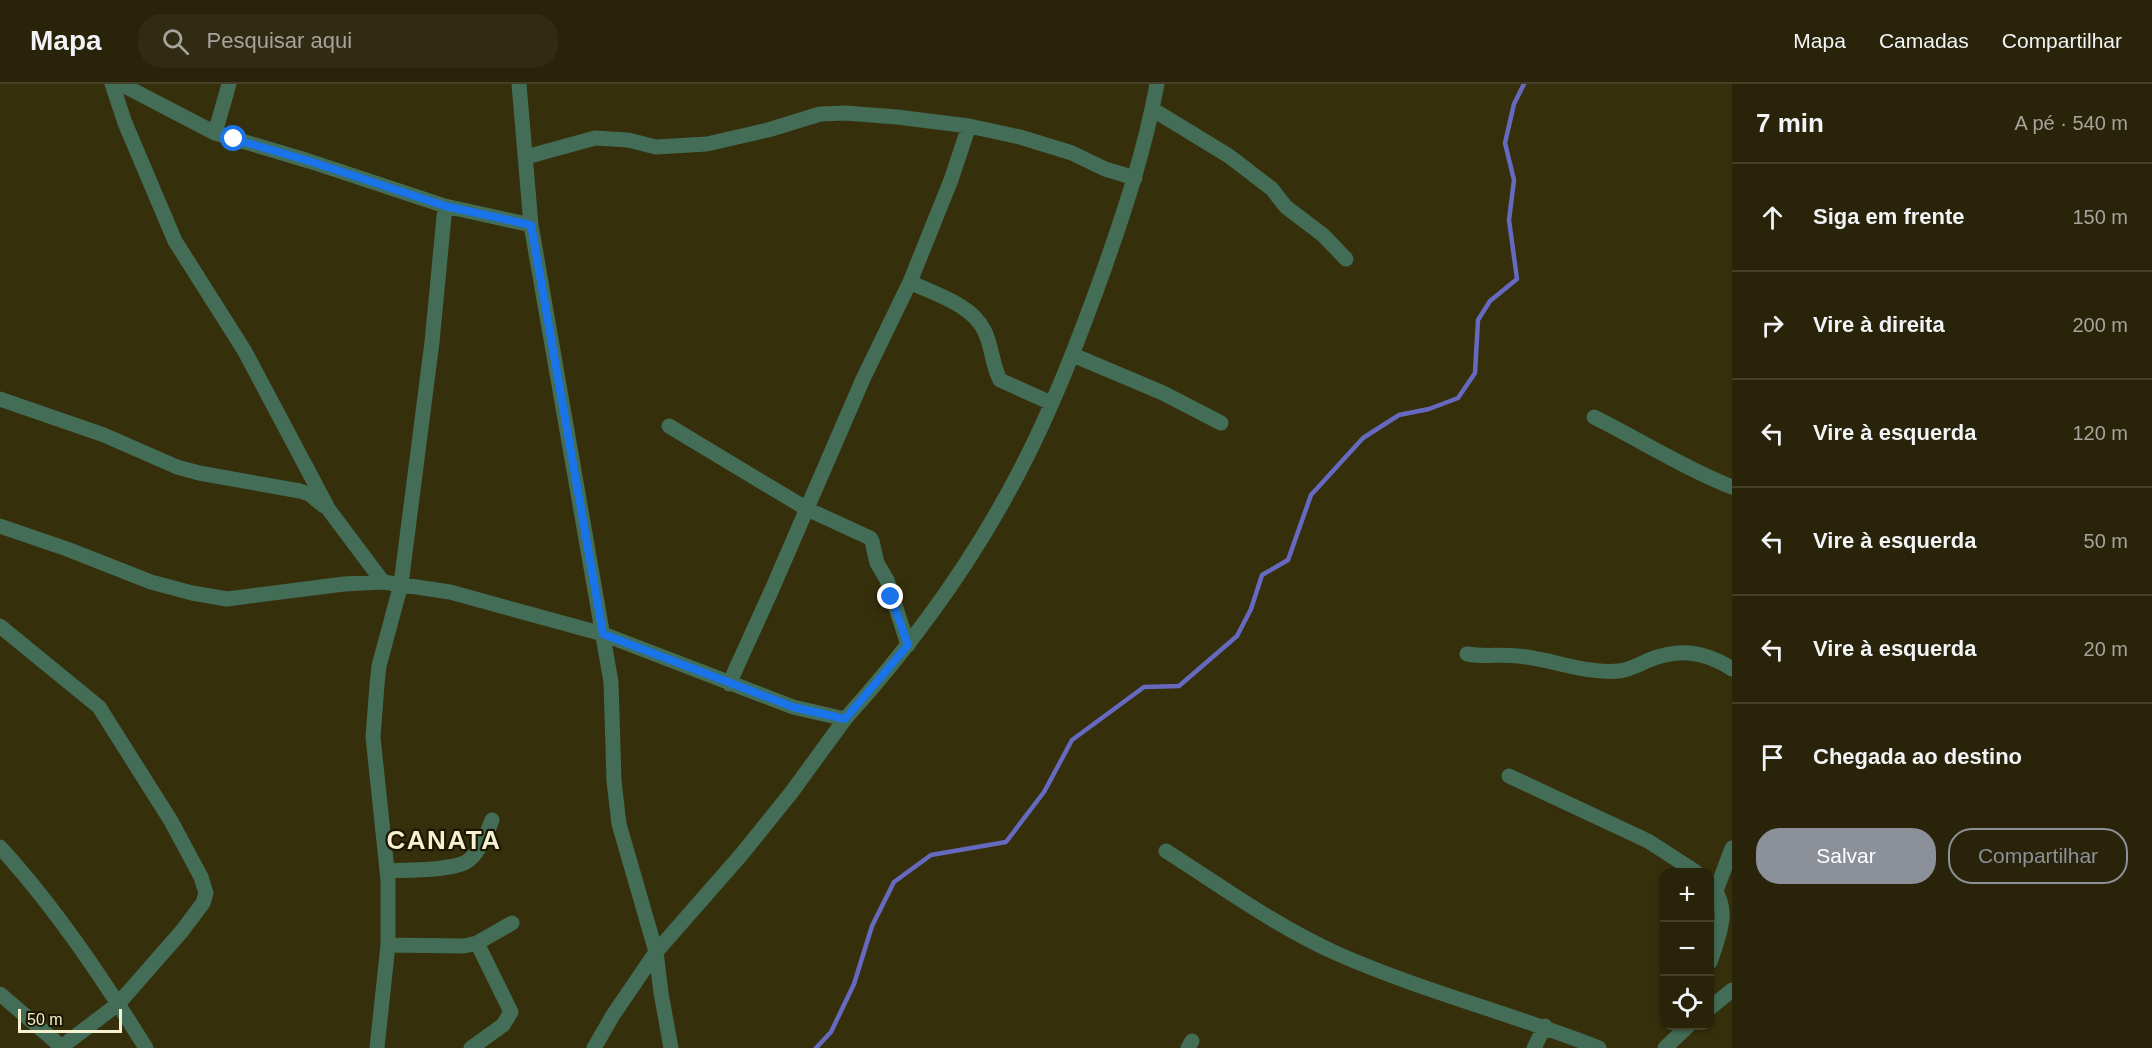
<!DOCTYPE html>
<html lang="pt">
<meta charset="utf-8">
<style>
body{margin:0;font-family:Helvetica,sans-serif;background:#302b12;color:#f1f3f6}
.controls{position:absolute;right:18px;bottom:18px;display:grid;overflow:hidden;border-radius:12px;box-shadow:0 2px 4px #0004}
.controls button{width:54px;height:54px;display:grid;place-items:center;padding:0;border:0;border-bottom:2px solid #44402a;background:#282309;color:#f1f3f6;font:30px sans-serif}
.scale{position:absolute;left:18px;bottom:15px;width:104px;box-sizing:border-box;padding-left:6px;border:3px solid #f6f1d0;border-top:0;font-size:16px;line-height:21px;white-space:nowrap;color:#f6f1d0;-webkit-text-stroke:4px #1c1700;paint-order:stroke}
.stop{position:absolute;width:18px;height:18px;margin:-14px;border:4px solid #1a73e8;border-radius:50%;background:#fff}
.stop.end{background:#1a73e8;border-color:#fff;box-shadow:0 2px 6px #0008}
.list{margin:0;padding:0;list-style:none}
h2{display:flex;justify-content:space-between;align-items:center;height:78px;margin:0;padding:0 24px;font-size:26px}
h2 small{font-size:20px;font-weight:400;color:#a5a49c}
.list li{display:grid;grid-template-columns:39px 1fr auto;gap:18px;align-items:center;box-sizing:border-box;height:108px;padding:0 24px;border-top:2px solid #44402a}
.list b{display:block;font-size:22px;white-space:nowrap}
.list em{font-size:20px;font-style:normal;color:#a5a49c}
.actions{display:flex;gap:12px;padding:18px 24px}
.actions a{flex:1;padding:14px 0;border:2px solid #8c9099;border-radius:24px;text-align:center;font-size:21px;color:#8c9099}
.actions .main{background:#8c9099;color:#fff}
.icon{flex:none;width:33px;height:33px;fill:none;stroke:currentColor;stroke-width:2;stroke-linecap:round;stroke-linejoin:round}
.map{position:relative;flex:none;width:1732px;height:964px;overflow:hidden}
header{display:flex;align-items:center;gap:36px;box-sizing:border-box;height:84px;padding:0 30px;background:#282309;border-bottom:2px solid #44402a}
header strong{font-size:28px}
nav{display:flex;gap:33px;margin-inline-start:auto;font-size:21px}
.search{width:420px;height:54px;background:#302b12;display:flex;align-items:center;gap:15px;box-sizing:border-box;padding:0 21px;border-radius:24px;color:#a5a49c;font-size:22px}
main{display:flex}
aside{flex:1;background:#282309}
.map>svg:first-child{display:block}
.lines{fill:none;stroke-linecap:round;stroke-linejoin:round}
.stream{stroke:#6669c0;stroke-width:4.5}
.minor{stroke:#436d56;stroke-width:15}
.route{stroke:#1a73e8;stroke-width:8}
.labels{text-anchor:middle;dominant-baseline:central;stroke-width:4.5;stroke-linejoin:round;paint-order:stroke}
.district-label{font-size:26px;font-weight:bold;letter-spacing:1.5px;fill:#f6f1d0;stroke:#1c1700}
</style>
<header>
<strong>Mapa</strong>
<div class="search"><svg class="icon" aria-label="search" viewBox="0 0 24 24"><circle cx="10" cy="10" r="6"/><path d="M15 15l6 6"/></svg>Pesquisar aqui</div>
<nav><a>Mapa</a><a>Camadas</a><a>Compartilhar</a></nav>
</header>
<main>
<div class="map">
<svg width="1732" height="964" viewBox="0 0 1732 964">
<rect width="100%" height="100%" fill="#352f0c"/>
<g class="lines">
<path class="stream" d="M816,964l15,-16 23,-48 18,-58 22,-44 37,-27 75,-13 38,-50 28,-52 72,-53 35,-1 58,-50 14,-27 11,-34 26,-15 23,-65 52,-57 36,-23 30,-6 29,-11 17,-25 3,-53 12,-19 27,-22 -8,-59 5,-40 -9,-37 9,-39 10,-20"/>
<path class="minor" d="M112,0l13,39 50,118 69,109 85,160 54,72
M121,0l94,49 94,28 136,45 86,19
M519,0l12,141 80,457 3,99 5,43 37,128 5,41 10,55
M1152,25l77,47 43,33 14,18 37,28 23,24
M215,49l14,-49
M526,73l69,-19 33,2 28,7 51,-3 61,-14 52,-16 25,-1 52,4 72,9 51,11 52,16 33,16 30,9
M910,198c24,12 61,22 74,48 8,15 8,35 16,50l51,23
M1073,271l90,38 58,30
M0,315l104,36 73,32 22,6 101,18 9,3 15,12
M1594,333c46,23 90,51 138,70
M669,342l138,83 63,29 2,3 5,22 10,17 21,65
M0,442l67,23 84,33 41,11 35,6 117,-15 39,-2 67,10 153,42 190,73 52,12c66,-73 126,-155 172,-243 34,-64 60,-132 85,-201 22,-62 43,-125 55,-191
M0,542l99,81 72,114 30,56 5,16 -3,10 -21,28 -64,73 -58,44 -5,-7 -55,-47
M1467,570c17,3 34,0 51,2 34,3 66,18 101,15 10,-1 21,-7 30,-11 30,-12 56,-9 83,9
M729,600l44,-97 90,-208 47,-97 41,-102 18,-54
M1509,692l139,65 48,31
M0,763c55,60 103,132 146,201
M1166,767c55,35 111,76 172,103 84,37 175,60 261,94
M387,787c19,-1 69,0 82,-11 11,-9 18,-27 23,-40
M1710,800c22,24 9,51 0,78
M1716,807l16,-43
M388,861l76,1 13,-3 35,-20
M1710,924l22,-18
M377,964l11,-103v-65l-15,-143 4,-52 2,-19 22,-82 31,-242 13,-136
M471,964l32,-23 8,-13 -34,-69
M594,964l19,-33 43,-63 85,-97 50,-62 54,-74
M1188,964l4,-7
M1534,964l11,-22
M1665,964l23,-22"/>
</g>
<g class="lines">
<path class="route" d="M234,55l75,22 136,45 86,19 72,409 190,73 52,12 63,-74 -17,-48"/>
</g>
<g class="labels">
<g class="district-label">
<text x="444" y="756">CANATA</text>
</g>
</g>
</svg>
<div class="controls">
<button>+</button>
<button>−</button>
<button><svg class="icon" aria-label="locate" viewBox="0 0 24 24"><circle cx="12" cy="12" r="6"/><path d="M12 2v4M12 18v4M2 12h4M18 12h4"/></svg></button>
</div>
<div class="scale">50 m</div>
<div class="stop" style="left:234px;top:55px"></div>
<div class="stop end" style="left:891px;top:513px"></div>
</div>
<aside>
<h2>7 min<small>A pé · 540 m</small></h2>
<ul class="list">
<li><svg class="icon" aria-label="ahead" viewBox="0 0 24 24"><path d="M12 20V5M6 11l6-6 6 6"/></svg><div><b>Siga em frente</b></div><em>150 m</em></li>
<li><svg class="icon" aria-label="right" viewBox="0 0 24 24"><path d="M7 20v-9h11M14 6l5 5-5 5"/></svg><div><b>Vire à direita</b></div><em>200 m</em></li>
<li><svg class="icon" aria-label="left" viewBox="0 0 24 24"><path d="M17 20v-9H6M10 6l-5 5 5 5"/></svg><div><b>Vire à esquerda</b></div><em>120 m</em></li>
<li><svg class="icon" aria-label="left" viewBox="0 0 24 24"><path d="M17 20v-9H6M10 6l-5 5 5 5"/></svg><div><b>Vire à esquerda</b></div><em>50 m</em></li>
<li><svg class="icon" aria-label="left" viewBox="0 0 24 24"><path d="M17 20v-9H6M10 6l-5 5 5 5"/></svg><div><b>Vire à esquerda</b></div><em>20 m</em></li>
<li><svg class="icon" aria-label="arrive" viewBox="0 0 24 24"><path d="M6 21V4h12l-3 4 3 4H6"/></svg><div><b>Chegada ao destino</b></div></li>
</ul>
<div class="actions"><a class="main">Salvar</a><a>Compartilhar</a></div>
</aside>
</main>
